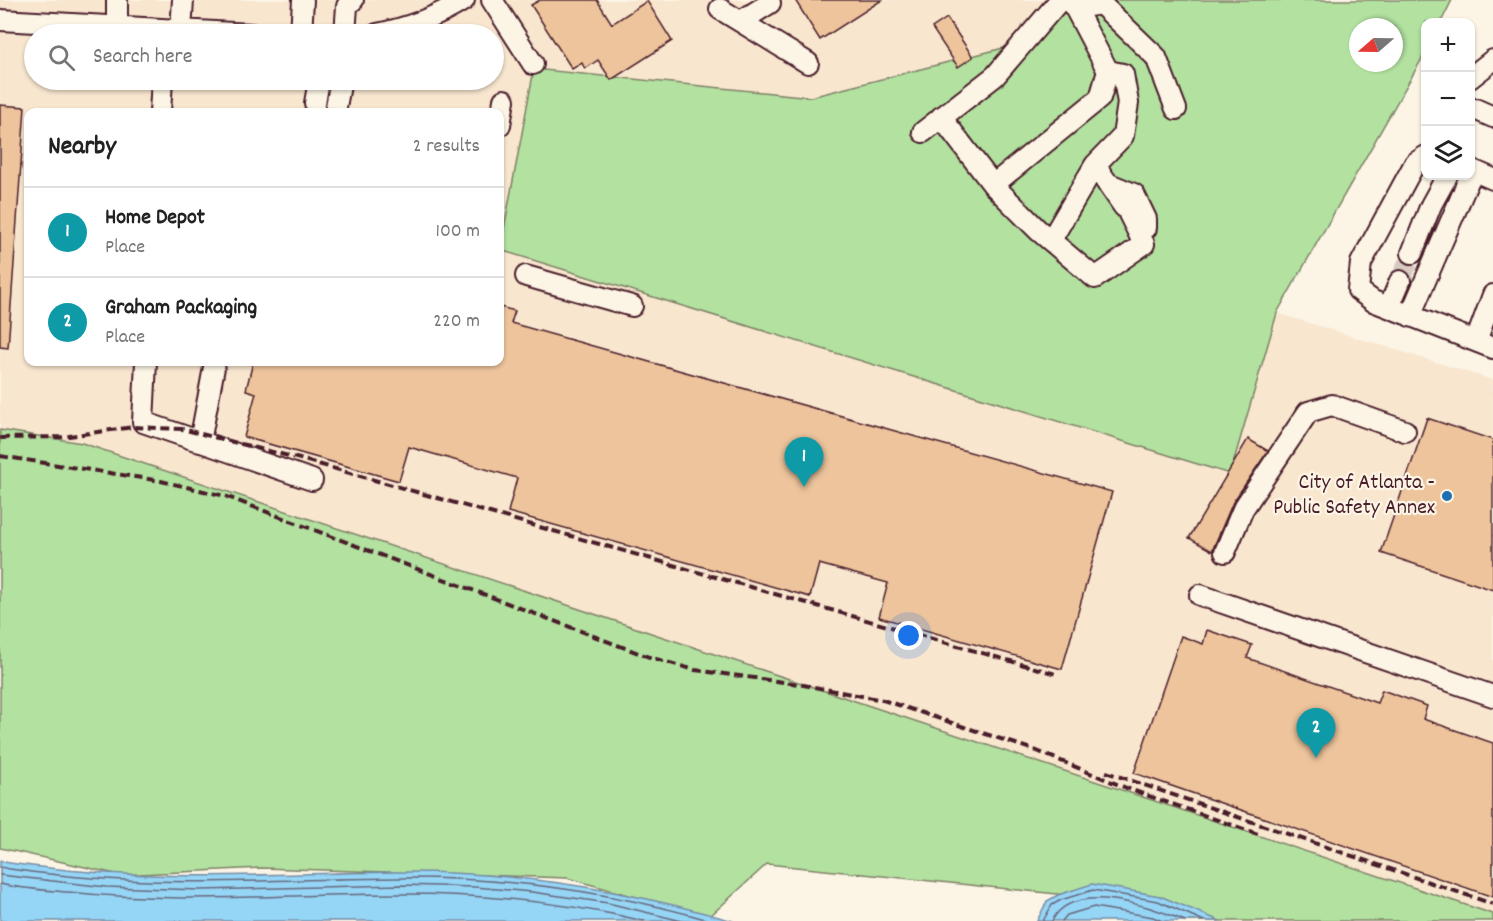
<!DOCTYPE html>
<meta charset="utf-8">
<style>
body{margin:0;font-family:Dekko,sans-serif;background:#f2f2f2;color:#222}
.controls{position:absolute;right:18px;top:18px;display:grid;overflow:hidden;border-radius:12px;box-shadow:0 2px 4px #0004}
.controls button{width:54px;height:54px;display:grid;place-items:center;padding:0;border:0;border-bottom:2px solid #e0e0e0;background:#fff;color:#222;font:30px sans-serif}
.compass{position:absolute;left:1349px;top:18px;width:54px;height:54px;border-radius:50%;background:#fff;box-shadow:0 2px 4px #0004;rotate:250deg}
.you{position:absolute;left:909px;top:636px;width:21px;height:21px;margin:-15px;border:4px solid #fff;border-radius:50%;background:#1a73e8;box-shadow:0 0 0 9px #1a73e833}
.badge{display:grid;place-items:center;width:39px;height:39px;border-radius:50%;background:#1f6fb2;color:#fff;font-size:20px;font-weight:700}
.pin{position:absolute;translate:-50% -50px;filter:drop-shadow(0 2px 3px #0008)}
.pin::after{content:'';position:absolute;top:32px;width:21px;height:18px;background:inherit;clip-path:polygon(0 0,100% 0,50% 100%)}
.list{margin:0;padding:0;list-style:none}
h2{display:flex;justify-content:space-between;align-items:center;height:78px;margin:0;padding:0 24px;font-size:26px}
h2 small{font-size:20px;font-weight:400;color:#767676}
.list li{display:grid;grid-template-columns:39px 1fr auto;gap:18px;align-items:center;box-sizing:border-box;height:90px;padding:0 24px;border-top:2px solid #e0e0e0}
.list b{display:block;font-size:22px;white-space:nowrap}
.list p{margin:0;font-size:20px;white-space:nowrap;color:#767676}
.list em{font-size:20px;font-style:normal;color:#767676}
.icon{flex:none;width:33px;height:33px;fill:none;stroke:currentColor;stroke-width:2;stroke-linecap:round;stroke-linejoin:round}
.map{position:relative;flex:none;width:1493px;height:921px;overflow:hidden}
.search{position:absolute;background:#fff;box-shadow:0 2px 4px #0004;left:24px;top:24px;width:480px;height:66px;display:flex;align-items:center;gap:15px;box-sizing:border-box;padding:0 21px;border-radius:33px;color:#767676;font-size:22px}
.panel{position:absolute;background:#fff;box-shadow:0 2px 4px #0004;left:24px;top:108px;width:480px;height:258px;border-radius:12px}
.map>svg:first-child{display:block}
.built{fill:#f8e6cf;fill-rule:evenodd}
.green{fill:#b2e1a0;stroke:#7e8066;stroke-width:1.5;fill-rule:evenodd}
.water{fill:#95d5f6;stroke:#778ca5;stroke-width:1.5}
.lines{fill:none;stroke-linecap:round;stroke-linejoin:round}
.shore{stroke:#68687c;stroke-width:1.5}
.building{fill:#edc49c;stroke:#4a1f2b;stroke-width:1.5}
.minor-tunnel{stroke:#d8cac0;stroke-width:20;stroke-dasharray:20 10;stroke-linecap:butt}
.minor-casing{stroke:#4a1f2b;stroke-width:24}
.minor{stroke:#fcf5e5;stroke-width:20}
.rail{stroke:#4a1f2b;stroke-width:4;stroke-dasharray:9 4.5;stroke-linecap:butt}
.poi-dot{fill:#1f6fb2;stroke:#fcf5e5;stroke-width:2}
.labels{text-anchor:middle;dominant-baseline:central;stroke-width:4.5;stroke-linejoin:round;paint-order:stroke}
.poi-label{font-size:22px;fill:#4a1f2b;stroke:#fcf5e5;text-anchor:end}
</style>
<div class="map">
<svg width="1493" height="921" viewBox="0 0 1493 921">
<rect width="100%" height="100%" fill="#fcf5e5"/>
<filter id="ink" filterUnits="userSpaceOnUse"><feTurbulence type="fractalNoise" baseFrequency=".0167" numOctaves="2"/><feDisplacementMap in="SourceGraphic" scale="12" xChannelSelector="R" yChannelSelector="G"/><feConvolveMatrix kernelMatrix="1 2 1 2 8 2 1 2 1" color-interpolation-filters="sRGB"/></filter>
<g filter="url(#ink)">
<path class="built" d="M0,0h1066l-47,44 -208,53 -277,-27 696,403 47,-160 216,67v534l-1411,-471 -82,-13zM34,34h460v46h-460zM28,112h472v250h-472z"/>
<path class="green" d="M1066,0h386l-11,22h-15l-2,33 -147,258 -47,161 -730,-224 34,-181 277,28 208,-53zM1358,27h36v36h-36z
M0,430l82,13 1411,471v7h-307l-43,-18 -376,-39 -58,53 -142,-39 -306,-10 -141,7 -120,-27z"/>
<path class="water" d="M0,861c22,5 45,6 67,9 111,11 221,3 331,2 115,-1 226,17 335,49h-733z
M1092,884l68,12 60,25h-183l10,-20 11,-6z"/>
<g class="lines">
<path class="shore" d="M0,867c22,5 45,6 68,9 110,11 220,3 330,2 106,-1 212,13 314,43
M0,875l106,12 95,3 199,-5 75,2 57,5 76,11 74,18
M0,884c22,5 45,6 68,8 111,12 221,2 332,2 82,0 164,8 244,27
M1043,921l9,-16 9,-5 32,-10 65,11 46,20
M1052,921c21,-42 101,-14 133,0
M1062,921l5,-6 27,-8 59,10 9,4"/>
</g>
<path class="building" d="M540,0h57l15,24 35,-23 25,40 -61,39 -13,-20 -13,9 -3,-6 -10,6 -41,-64z
M795,0h87l-62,40z
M947,18l26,39 -15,10 -26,-39z
M0,105l25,2 -17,241 -8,-1z
M500,307l15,4 -4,12 601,169 -50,177 -183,-52 9,-34 -69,-19 -9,33 -302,-85 9,-34 -108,-31 -10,34 -155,-44 12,-44 -10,-3 7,-28h247z
M1427,418l66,22v150l-112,-37z
M1248,439l20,12 -35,51 -21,49 -23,-13z
M1207,630l45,15 -5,13 130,45 5,-13 45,16 -4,13 70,24v154l-359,-124 47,-137 22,8z"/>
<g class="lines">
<path class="minor-tunnel" d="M1400,281l12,-28"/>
<defs>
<path id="minor" d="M117,0v27
M492,0l41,64
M1068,0l7,8 33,63 15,3 5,29 -5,33 -28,29 29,42
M1075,8l26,-4 55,53 20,52
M720,9l88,54
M0,20l251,14
M741,21l29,-18
M181,30l2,-30
M301,34l2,-34
M345,34l2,-28 6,-6
M377,34c31,-6 60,-17 87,-34
M1470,78l23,-18
M315,103l4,-23
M336,107l5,-27
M1475,109l18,8
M160,112l2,-32
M941,117l52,68 45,45 57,48 49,-34 -15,-30
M500,125l4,-25
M923,132l72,-56 65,-76
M1426,156l-11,7 -54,100 -3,27 15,11 120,47
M1470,169l23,10
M1107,183l27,11 12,25v9
M993,185l107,-87 8,-27
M1051,240l44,-75
M1412,253l19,-48 16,-29
M526,276l106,30
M1389,307l11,-26
M1410,316l63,-146
M1476,341l17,-46
M146,362l-3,60 169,58
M200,442l15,-80
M1225,552l18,-43 65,-97 24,-7 73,26
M1200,595l293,101"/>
</defs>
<use href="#minor" class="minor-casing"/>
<use href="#minor" class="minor"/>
<path class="rail" d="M0,438l62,-1 71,-10 49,2 122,31 752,214
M0,456l161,25 64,15 424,161 46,13 103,14 85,16 154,51 92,38 129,45
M1106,772l387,132"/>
</g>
</g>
<circle class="poi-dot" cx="1447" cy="496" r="6"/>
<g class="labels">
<g class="poi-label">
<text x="1435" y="483">City of Atlanta -<tspan x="1435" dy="25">Public Safety Annex</tspan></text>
</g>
</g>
</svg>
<div class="controls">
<button>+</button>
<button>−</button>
<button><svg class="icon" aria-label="layers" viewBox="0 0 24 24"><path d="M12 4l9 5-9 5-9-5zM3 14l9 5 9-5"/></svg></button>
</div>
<svg class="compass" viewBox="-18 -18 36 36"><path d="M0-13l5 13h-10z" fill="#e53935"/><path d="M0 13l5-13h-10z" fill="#767676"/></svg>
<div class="you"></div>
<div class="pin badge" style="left:804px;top:487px;background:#0f9aa8">1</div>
<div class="pin badge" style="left:1316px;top:758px;background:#0f9aa8">2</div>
<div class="search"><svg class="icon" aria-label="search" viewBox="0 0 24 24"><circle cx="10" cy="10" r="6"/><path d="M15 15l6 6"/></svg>Search here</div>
<section class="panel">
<h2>Nearby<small>2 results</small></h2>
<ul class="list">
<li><span class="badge" style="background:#0f9aa8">1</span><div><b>Home Depot</b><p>Place</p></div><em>100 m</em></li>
<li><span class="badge" style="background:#0f9aa8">2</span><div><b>Graham Packaging</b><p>Place</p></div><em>220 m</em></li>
</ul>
</section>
</div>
